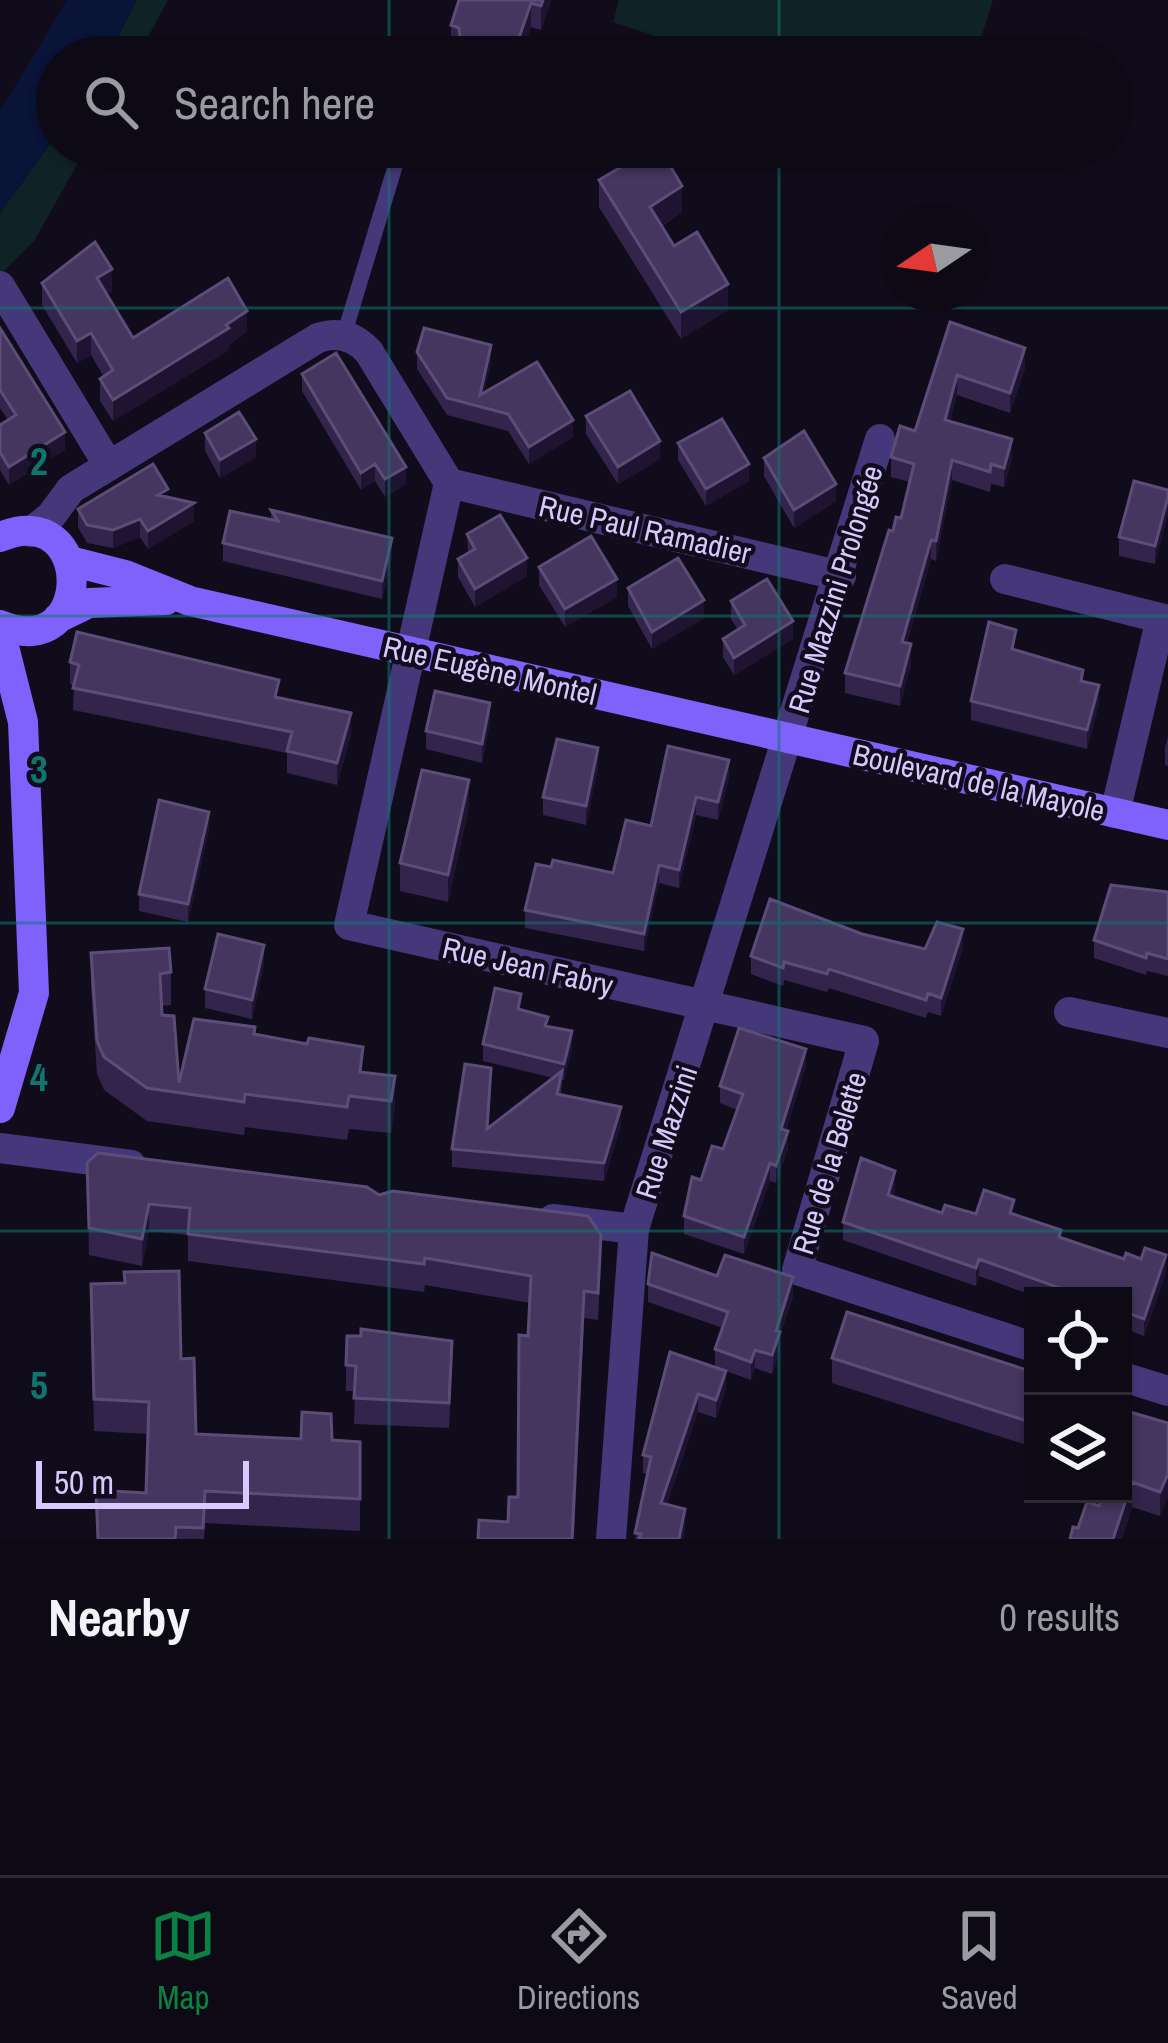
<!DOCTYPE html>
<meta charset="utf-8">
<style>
body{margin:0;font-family:"Archivo Narrow",sans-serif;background:#1b1722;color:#f1f3f6}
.controls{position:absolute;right:36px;bottom:36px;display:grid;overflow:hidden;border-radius:0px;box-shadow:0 3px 9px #0004}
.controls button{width:108px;height:108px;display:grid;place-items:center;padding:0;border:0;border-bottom:3px solid #2d2a34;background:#0d0915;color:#f1f3f6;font:60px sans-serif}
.compass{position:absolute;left:880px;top:204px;width:108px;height:108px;border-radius:50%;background:#0d0915;box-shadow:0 3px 9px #0004;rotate:257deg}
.scale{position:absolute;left:36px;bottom:30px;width:213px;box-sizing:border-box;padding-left:12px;border:6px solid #d7c8fe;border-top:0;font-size:33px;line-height:42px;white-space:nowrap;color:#d7c8fe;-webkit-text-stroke:9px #110c1c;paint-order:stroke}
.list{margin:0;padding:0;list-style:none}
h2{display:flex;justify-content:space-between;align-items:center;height:156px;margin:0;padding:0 48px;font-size:51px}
h2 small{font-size:39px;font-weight:400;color:#9a9aa0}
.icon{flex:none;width:66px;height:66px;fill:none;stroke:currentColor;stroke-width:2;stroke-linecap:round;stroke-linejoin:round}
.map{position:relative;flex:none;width:1168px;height:1539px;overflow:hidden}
.search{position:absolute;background:#0d0915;box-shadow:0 3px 9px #0004;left:36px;right:36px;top:36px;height:132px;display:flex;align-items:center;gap:30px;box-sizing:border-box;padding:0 42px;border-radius:66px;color:#9a9aa0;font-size:45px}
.sheet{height:336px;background:#0d0915}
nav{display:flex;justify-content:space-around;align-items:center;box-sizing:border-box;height:168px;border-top:3px solid #2d2a34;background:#0d0915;font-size:33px;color:#9a9aa0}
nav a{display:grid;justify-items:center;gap:6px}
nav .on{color:#0b8043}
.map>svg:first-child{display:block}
.green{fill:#0f2326}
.water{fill:#0a1338}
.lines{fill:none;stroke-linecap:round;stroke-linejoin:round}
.lane{stroke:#45387a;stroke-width:15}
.street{stroke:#45387a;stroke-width:30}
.secondary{stroke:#7f62fb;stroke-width:30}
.wall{fill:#32244b}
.shaded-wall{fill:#1e1330}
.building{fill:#44365e;stroke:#5b4d77;stroke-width:3}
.grid{fill:none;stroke:#0f766e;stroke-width:3;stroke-opacity:0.55}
.labels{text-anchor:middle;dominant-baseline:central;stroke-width:9;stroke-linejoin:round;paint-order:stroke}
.street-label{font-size:30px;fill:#d7c8fe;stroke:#110c1c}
.grid-label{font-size:39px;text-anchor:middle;font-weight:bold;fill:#0f766e;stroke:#110c1c;stroke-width:9;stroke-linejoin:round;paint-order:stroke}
</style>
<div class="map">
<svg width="1168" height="1539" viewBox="0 0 1168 1539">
<rect width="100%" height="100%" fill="#110c1c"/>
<path class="green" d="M137,0h31l-31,57h-30z
M619,0h374l-18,57h-258l-104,-35z
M57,135v12h30l-53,94 -34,34v-62z"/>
<path class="water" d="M67,0h70l-30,57h-50v78l-57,78v-102z"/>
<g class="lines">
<path class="lane" d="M344,335l57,-188"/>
<path class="street" d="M0,286l109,180
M449,483l-100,442 515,116 -67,229 236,77
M31,532l20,-16 20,-27 247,-151c20,-7 37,-2 51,14l80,131 392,93
M1005,579l163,41
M1115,813l46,-195
M1069,1012l99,21
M0,1148l131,17
M553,1219l81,10
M1123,1377l45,14
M611,1539l23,-310 246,-790"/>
<path class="secondary" d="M0,537c95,-40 96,128 0,88
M70,561l55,14 65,26 978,224
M58,618l31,-15 77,-3
M0,631l23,91 11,271 -34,115"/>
</g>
<path class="wall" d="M459,0h92l-10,30 -10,-3 -11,30h-61v-5l-8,-3v-24z
M599,180l83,32 -20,14 12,20 54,64 -47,29 -82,-132z
M42,283l70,8 -5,3 26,44 114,-6 -18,13v5l-116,71 -13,-20v-22l4,-2 -13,-22 -14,8 -35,-58z
M950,322l75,46 -15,45 -53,-18 -7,27 62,37 -8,28 -13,-3 -1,8 -38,-12 -16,81 -5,-2 -24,84 4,21 -11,42 -55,-13v-20l48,-142 8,-13 9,-36 -19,-5v-20l24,-26z
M0,328l65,122 -56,35 -9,-15v-45l8,-5 -8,-12z
M417,352l74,10 -7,30 89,45 -44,27 -21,-33 -61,-16 -30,-46z
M302,374l104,110 -21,13 -10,-16 -14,9 -59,-99z
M586,416l74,43 -42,25 -32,-50z
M205,433l51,24 -36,21 -15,-27z
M678,443l71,38 -43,25 -28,-46z
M764,458l72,43 -42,27 -30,-52z
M1168,490l-13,74 -36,-8v-19z
M168,497l26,24 -46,28 -8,-12 -27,11 -26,-5 -9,-16v-18z
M271,510l121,46 -10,43 -159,-38v-18l48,-23z
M467,534l60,42 -52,31 -17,-30v-18l10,-6z
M539,567l78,30 -52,30 -26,-42z
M628,588l76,30 -52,31 -24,-43z
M731,601l62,38 -59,36 -11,-18v-18l15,-9 -7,-11z
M1016,650l83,54 -12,45 -116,-29v-19z
M70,662l209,36 72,37 -14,50 -50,-12v-20l-214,-43 1,-25 -4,-1z
M490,722l-8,41 -56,-14v-18z
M1168,737v29l-3,-1v-18z
M598,767l-12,58 -43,-10v-18z
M729,778l-11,42 -22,-5 -17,73 -20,-5 -15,68 -119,-23v-18l26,-43 62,6 38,-47z
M469,807l-21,95 -48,-11v-28z
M209,829l-21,93 -49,-11v-17z
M1168,892v84l-21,-5 -1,4 -52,-17v-18z
M862,934l63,15 38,-1 -22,68 -13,-4 -2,6 -97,-30 -2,4 -43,-12 -1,6 -32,-12v-18z
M91,953l80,19v33l-9,1v9l17,68 76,-49 108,39 32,3v33l-4,24 -42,-4 -2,11 -102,-13 -1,8 -97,-14 -43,-31 -7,-16 -6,-88z
M264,964l-12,55 -47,-11v-19z
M521,1010l27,16 24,22 -8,32h-2l-1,15 60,30 -17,56 -152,-14v-18l39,-63 -3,42 65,-50 -70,-17v-17z
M806,1066l-20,64 2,18 -12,35 -6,-2 -26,73 -60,-20v-18l17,-36 22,-31 14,-39 -17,-7v-17z
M98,1153l269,34 12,8 14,-4 195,25 13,19v27l-3,58 -14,-2 -10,221h-96l1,-19 29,2 1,-25h9l1,-162 9,1 2,-33 -105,-18 -1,7 -236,-31v-26l-39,-4 -7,35 -53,-11 -2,-92z
M895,1188l-2,9 49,16 72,1 47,24 105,35 -22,63 -21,-8v-32h-89l-55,-20 -3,10 -133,-46v-18z
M717,1276l76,20 -13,39v15l-8,24 -17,-6 -4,12 -25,-9v18l-10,29 -18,-6 -31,92 18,23 -2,12h-48l13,-65 -5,-1v-18l72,-88v-18l8,-21 -75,-26v-18z
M91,1284l90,75 15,75 164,8v89l-155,-8 -1,16h-107l-1,-49 50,3 2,-59 -54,-3z
M832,1358l201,14v75l-201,-64z
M346,1365l106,2 -3,61 -95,-4 1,-33h-9z
M1128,1418l40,5 -8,93 -28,-9 -10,32h-52l29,-33z"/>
<path class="shaded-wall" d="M543,0h8l-10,30v-24z
M531,3v24l-11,30h-7z
M682,186v26l-32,21v-26z
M112,269v22l-15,9v-22z
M728,284v26l-47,29v-27z
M247,311v21l-18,13v5l-116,71v-21z
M91,333v22l-14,8v-22z
M491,345v17l-10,45 -1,-12z
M1025,348v20l-15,45v-20z
M957,375v20l-12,45v-20z
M573,420v17l-44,27v-17z
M65,432v18l-56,35v-18z
M256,439v18l-36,21v-18z
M1012,439v20l-8,28v-19z
M660,441v18l-42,25v-17z
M952,460v20l-16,81v-20z
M375,464v17l-14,9v-17z
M749,464v17l-43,25v-17z
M406,467v17l-21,13v-18z
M836,484v17l-42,27v-18z
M1168,497v19l-13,48v-18z
M194,503v18l-46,28v-18z
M140,519v18l-27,11v-18z
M392,538v18l-10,43v-18z
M931,540v19l-29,103v-20z
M527,558v18l-52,31v-18z
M617,579v18l-52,30v-18z
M704,600v18l-52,31v-17z
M793,621v18l-59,36v-17z
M911,644v20l-11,42v-20z
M1099,685v19l-12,45v-19z
M490,703v19l-8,41v-19z
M351,713v22l-14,50v-22z
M598,748v19l-12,58v-19z
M729,760v18l-11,42v-18z
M469,780v27l-21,95v-27z
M696,797v18l-17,73v-18z
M209,812v17l-21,93v-18z
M659,865v18l-15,68v-17z
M963,929v19l-22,68v-18z
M264,945v19l-12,55v-19z
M572,1031v17l-8,32v-16z
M806,1049v17l-25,81v-18z
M395,1076v33l-4,24v-32z
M621,1107v18l-17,56v-18z
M788,1131v17l-12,35v-17z
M770,1163v18l-26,73v-17z
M895,1171v17l-7,25v-18z
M149,1204v27l-7,35v-27z
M1166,1255v18l-22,63v-17z
M979,1259v17l-3,10v-18z
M793,1277v19l-13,39v15l-8,24 4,-43z
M584,1291v27l-12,221z
M755,1350v18l-4,12v-18z
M726,1371v18l-10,29v-18z
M698,1394v18l-37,109v-18z
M1168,1474v24l-8,18v-24z
M1132,1482v25l-10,32h-9z
M685,1509v18l-2,12h-4z"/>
<path class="building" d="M459,0h84l-2,6 -10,-3 -18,52 -53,-18 -1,-9 -8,-3z
M655,147h4l23,39 -32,21 24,39 23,-14 31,52 -47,28 -82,-132z
M95,242l17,27 -15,9 36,60 95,-60 19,33 -21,14 3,3 -116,72 -13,-21 13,-9 -22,-37 -14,8 -35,-58z
M950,322l75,26 -15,45 -53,-18 -12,45 67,19 -8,29 -13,-4 -1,8 -38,-12 -16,81 -5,-1 -29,102 9,2 -11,42 -55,-13 44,-143 4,1 3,-14 5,1 13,-54 -23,-7 9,-31 15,5z
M0,328l65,104 -56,35 -9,-15v-27l16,-10 -16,-25z
M424,328l67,17 -11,50 57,-33 36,58 -44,27 -21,-33 -61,-16 -30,-46z
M336,353l70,114 -21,12 -10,-15 -14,9 -59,-99z
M630,391l30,50 -42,26 -32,-51z
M239,412l17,27 -36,21 -15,-27z
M722,419l27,45 -43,25 -28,-46z
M804,431l32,53 -42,26 -30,-52z
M153,464l15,25 -10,6 36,8 -46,28 -8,-12 -27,11 -26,-5 -9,-16z
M1134,481l34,9v7l-13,49 -36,-9z
M271,510l121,28 -10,43 -159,-38 7,-32 48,10z
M500,515l27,43 -52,31 -17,-30 17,-10 -8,-15z
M591,536l26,43 -52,30 -26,-42z
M678,558l26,42 -52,32 -24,-44z
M767,579l26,42 -59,37 -11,-19 22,-14 -14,-24z
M989,622l27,8 -4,19 71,21 -2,11 18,4 -12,45 -116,-29z
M77,632l202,48 -4,17 76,16 -14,50 -50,-12 5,-19 -219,-44 6,-23 -9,-3z
M435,691l55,12 -8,41 -56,-13z
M557,739l41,9 -12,58 -43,-9z
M668,746l61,14 -11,42 -22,-5 -17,73 -20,-5 -15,69 -119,-24 11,-46 15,3 2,-7 60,13 13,-53 25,6z
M422,770l47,10 -21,95 -48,-12z
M159,800l50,12 -21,92 -49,-10z
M1111,885l57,7v67l-21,-6 -1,5 -52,-18z
M770,899l92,35 63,15 12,-27 26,7 -22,69 -13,-5 -2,7 -97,-31 -2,5 -43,-12 -1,6 -32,-12z
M218,934l46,11 -12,55 -47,-11z
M169,948l2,24 -11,2 2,41 12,1 5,67 15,-64 61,8 -1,7 53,10 2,-6 54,9 -3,25 35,4 -4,25 -42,-5 -2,11 -102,-13 -1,8 -97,-14 -43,-31 -7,-16 -6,-88z
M495,988l26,6 -3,15 30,8 -3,9 27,5 -8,33 -81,-20z
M739,1028l67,21 -25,80 7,2 -12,35 -6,-3 -26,74 -60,-21 8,-39 9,3 11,-34 11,3 20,-55 -23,-8z
M465,1064l26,4 -4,61 75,-58 -5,23 64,13 -17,56 -152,-14z
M98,1153l269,34 12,8 14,-4 195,25 13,19 -3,58 -14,-2 -12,248h-94l1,-19 29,2 1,-25h9l1,-162 9,1 3,-60 -106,-18 -1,6 -236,-30 2,-26 -41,-4 -7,35 -53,-11 -2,-65z
M861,1158l34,13 -7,24 54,18 3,-8 31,9 8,-24 30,10 -4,13 51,17 -2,7 65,22 2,-6 15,6 4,-11 21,7 -22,64 -21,-8v-15h-41l-103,-37 -3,9 -133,-46z
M652,1253l65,23 8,-21 68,22 -17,54 4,1 -8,23 -17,-5 -4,12 -36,-13 13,-37 -80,-28z
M179,1271l2,88 13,-1 2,76 105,5 1,-27 29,2 1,26 28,2v57l-155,-8 -2,37 -27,-1 -1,12h-77l-2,-49 50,3 3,-91 -55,-3 -3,-115 34,-1 -1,-11z
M847,1312l186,60v51l-201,-65z
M361,1329l91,12 -3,62 -95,-5 2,-32 -10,-1 1,-29h14z
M670,1352l56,19 -10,29 -18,-6 -37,109 24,6 -6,30h-40l2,-5 -6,-1 16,-76 -8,-2z
M1130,1412l38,11v51l-8,18 -28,-10 -19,57h-43l3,-12 5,1 9,-26 12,4 4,-12h20v-77l5,1z"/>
<path class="grid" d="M389,0v57M779,0v57M389,147v1392M779,147v1392M0,308h1168M0,616h1168M0,923h1168M0,1231h1168"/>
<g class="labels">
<g class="street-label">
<text transform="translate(645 529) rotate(13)">Rue Paul Ramadier</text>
<text transform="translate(835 589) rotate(-73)">Rue Mazzini Prolongée</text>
<text transform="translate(490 670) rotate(13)">Rue Eugène Montel</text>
<text transform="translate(979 782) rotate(13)">Boulevard de la Mayole</text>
<text transform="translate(528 966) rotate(13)">Rue Jean Fabry</text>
<text transform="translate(666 1132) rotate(-72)">Rue Mazzini</text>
<text transform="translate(829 1163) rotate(-73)">Rue de la Belette</text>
</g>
</g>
<g class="grid-label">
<text x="39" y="475">2</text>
<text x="39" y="783">3</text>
<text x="39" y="1091">4</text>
<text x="39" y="1399">5</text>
</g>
</svg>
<div class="controls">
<button><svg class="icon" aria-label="locate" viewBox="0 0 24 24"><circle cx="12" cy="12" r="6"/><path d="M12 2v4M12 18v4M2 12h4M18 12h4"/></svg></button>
<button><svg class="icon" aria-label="layers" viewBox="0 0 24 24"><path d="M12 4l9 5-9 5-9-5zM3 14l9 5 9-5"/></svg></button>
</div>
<svg class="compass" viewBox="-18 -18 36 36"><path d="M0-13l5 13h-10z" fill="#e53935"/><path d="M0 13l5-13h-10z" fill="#9a9aa0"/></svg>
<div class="scale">50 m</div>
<div class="search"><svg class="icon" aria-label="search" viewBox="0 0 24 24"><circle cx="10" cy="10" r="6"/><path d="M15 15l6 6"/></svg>Search here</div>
</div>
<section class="sheet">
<h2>Nearby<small>0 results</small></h2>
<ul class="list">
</ul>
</section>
<nav>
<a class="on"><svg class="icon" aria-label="map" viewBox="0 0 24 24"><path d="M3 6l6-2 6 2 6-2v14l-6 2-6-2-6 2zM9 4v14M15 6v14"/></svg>Map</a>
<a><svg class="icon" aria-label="directions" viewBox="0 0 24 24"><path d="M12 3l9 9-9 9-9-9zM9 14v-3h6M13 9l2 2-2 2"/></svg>Directions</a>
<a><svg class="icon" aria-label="saved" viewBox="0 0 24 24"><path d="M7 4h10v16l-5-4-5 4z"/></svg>Saved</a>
</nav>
